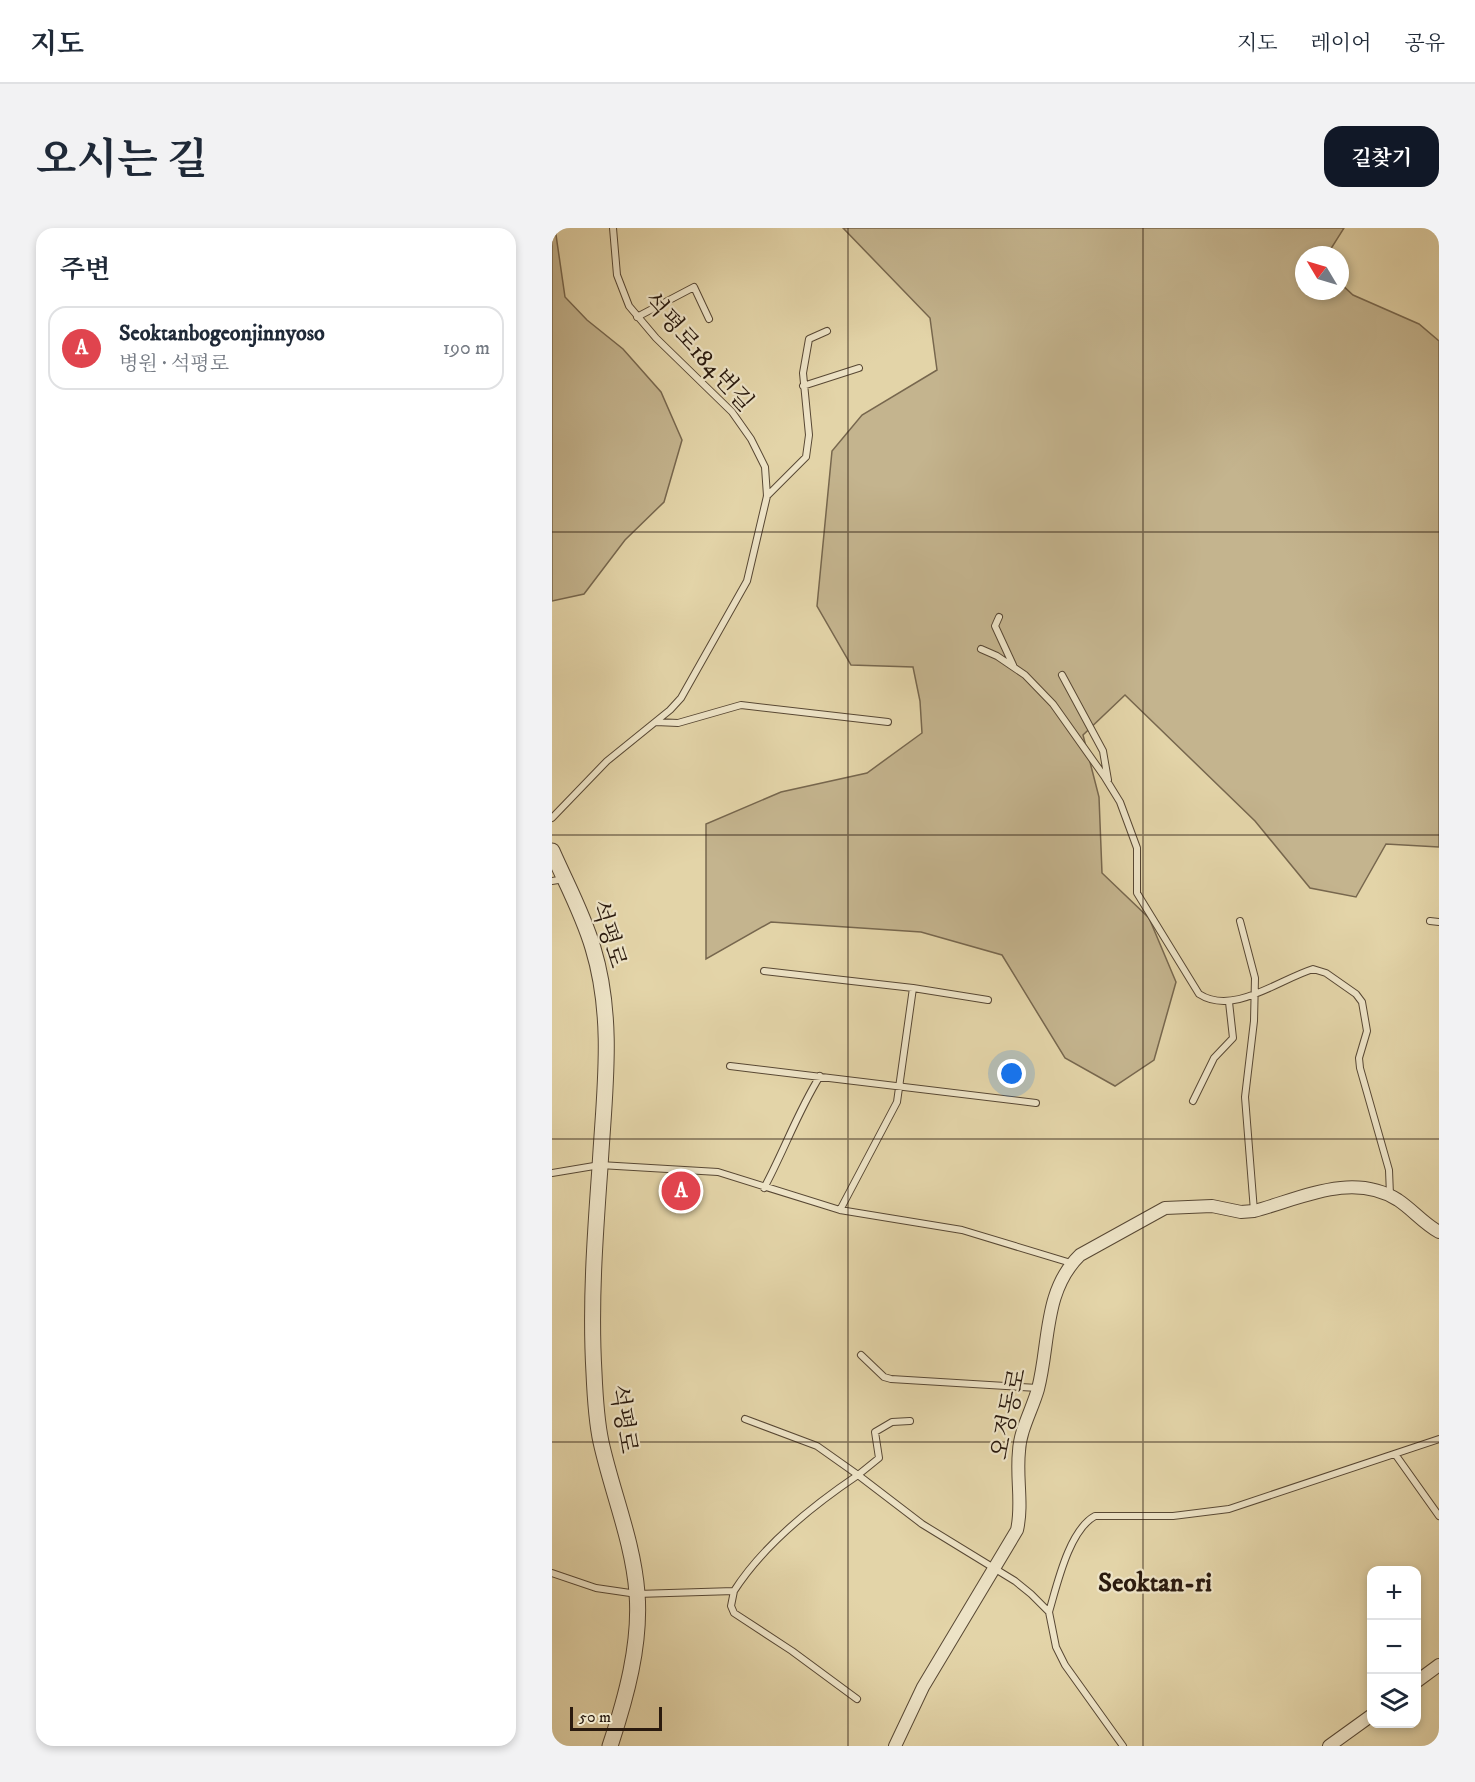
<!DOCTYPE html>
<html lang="ko">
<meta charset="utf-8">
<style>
body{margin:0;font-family:"IM FELL DW Pica","Noto Serif KR",serif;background:#f2f2f3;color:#1f2937}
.controls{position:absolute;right:18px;bottom:18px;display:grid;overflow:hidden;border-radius:12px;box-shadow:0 3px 9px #0003}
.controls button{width:54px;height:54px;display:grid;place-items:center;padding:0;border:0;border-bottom:2px solid #e0e1e3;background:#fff;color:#1f2937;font:30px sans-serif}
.compass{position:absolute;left:743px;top:18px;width:54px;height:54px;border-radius:50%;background:#fff;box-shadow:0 3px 9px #0003;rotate:308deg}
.scale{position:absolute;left:18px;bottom:15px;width:92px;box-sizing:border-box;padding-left:6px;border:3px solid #2a1a0e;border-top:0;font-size:16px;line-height:21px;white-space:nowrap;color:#2a1a0e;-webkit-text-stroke:4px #ede3c6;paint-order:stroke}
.you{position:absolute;left:460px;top:846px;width:21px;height:21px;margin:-15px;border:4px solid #fff;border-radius:50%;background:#1a73e8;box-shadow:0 0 0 9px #1a73e833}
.badge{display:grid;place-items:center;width:39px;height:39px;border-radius:50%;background:#111827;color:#fff;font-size:20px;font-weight:700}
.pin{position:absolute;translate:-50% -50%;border:3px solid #fff;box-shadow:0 2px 6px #0006}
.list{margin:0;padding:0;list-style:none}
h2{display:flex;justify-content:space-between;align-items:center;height:78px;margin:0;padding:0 24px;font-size:26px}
h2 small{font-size:20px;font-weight:400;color:#747a83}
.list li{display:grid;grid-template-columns:39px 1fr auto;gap:18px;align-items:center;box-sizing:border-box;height:84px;margin:0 12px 12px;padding:0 12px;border:2px solid #e0e1e3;border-radius:18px}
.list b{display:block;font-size:22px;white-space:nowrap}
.list p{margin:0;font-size:20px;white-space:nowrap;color:#747a83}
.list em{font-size:20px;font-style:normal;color:#747a83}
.icon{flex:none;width:33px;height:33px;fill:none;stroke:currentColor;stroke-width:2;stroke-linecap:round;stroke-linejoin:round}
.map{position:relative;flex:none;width:887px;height:1518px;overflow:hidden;border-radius:18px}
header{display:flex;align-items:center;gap:36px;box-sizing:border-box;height:84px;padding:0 30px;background:#fff;border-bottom:2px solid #e0e1e3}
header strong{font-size:28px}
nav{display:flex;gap:33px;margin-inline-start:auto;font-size:21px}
.intro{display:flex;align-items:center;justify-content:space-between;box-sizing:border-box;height:144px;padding:0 36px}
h1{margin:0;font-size:42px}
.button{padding:15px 27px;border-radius:18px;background:#111827;color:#fff;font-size:21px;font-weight:700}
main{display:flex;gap:36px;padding:0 36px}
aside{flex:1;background:#fff;border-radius:18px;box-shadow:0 3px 9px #0003}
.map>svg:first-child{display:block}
.green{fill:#c4b48e;stroke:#77674e;stroke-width:1.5}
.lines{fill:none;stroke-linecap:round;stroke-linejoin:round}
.service-casing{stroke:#584834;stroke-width:8}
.minor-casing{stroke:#584834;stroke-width:14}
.tertiary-casing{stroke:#584834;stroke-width:17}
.service{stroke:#ede3c6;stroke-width:6}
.minor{stroke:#ede3c6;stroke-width:12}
.tertiary{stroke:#ede3c6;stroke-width:15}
.grid{fill:none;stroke:#2a1a0e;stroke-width:1.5;stroke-opacity:0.55}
.labels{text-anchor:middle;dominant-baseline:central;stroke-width:4.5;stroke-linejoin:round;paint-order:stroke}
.street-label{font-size:24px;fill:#2a1a0e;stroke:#ede3c6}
.quarter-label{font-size:27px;font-weight:bold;fill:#2a1a0e;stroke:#ede3c6}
</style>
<header>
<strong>지도</strong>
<nav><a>지도</a><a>레이어</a><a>공유</a></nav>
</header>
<div class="intro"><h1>오시는 길</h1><a class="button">길찾기</a></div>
<main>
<aside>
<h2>주변<small></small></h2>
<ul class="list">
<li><span class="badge" style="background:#e0444e">A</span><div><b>Seoktanbogeonjinnyoso</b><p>병원 · 석평로</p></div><em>190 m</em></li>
</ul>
</aside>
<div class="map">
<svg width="887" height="1518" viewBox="0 0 887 1518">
<rect width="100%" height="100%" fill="#e3d4a8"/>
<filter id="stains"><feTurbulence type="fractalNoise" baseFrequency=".00333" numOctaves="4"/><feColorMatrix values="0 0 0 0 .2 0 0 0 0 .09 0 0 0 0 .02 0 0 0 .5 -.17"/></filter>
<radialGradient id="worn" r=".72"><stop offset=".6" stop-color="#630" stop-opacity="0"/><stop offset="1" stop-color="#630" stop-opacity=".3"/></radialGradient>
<path class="green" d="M0,0h3l10,69 22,23 36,29 38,43 21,48 -18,62 -39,38 -41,54 -32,7z
M291,0h501l-17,27h-23v36h36v-8l13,12 66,29 20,17v506l-53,-3 -30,53 -46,-9 -55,-67 -130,-126 -42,40 16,62 3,76 47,45 27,64 -22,78 -39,26 -50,-28 -63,-103 -81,-23 -150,-10 -65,37v-135l75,-32 86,-19 55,-40 -2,-32 -7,-34 -62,-2 -34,-59 15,-155 30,-36 75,-45 -7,-52z"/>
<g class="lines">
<defs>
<path id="service" d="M85,89l57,-30 15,32
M251,158l56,-18
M215,268l39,-39 3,-22 -6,-62 6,-34 18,-8
M447,389l-4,9 18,39
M429,421l16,7 28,19 28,29 51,72 16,26 17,46v45l62,101c34,22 79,-14 114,-25l13,4 30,21 6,8 5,29 -8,27 1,10 29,102 1,25
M510,447l41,76 5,29
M104,494l22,1 63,-18 147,17
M0,590l55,-57 63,-51 11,-12 66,-117 20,-85 -2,-29 -14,-28 -19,-27 -76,-74 -27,-32 -12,-31 -4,-47
M0,653l12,-2
M688,693l15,57 -1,43 -9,76 9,114
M878,693l9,1
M212,743l149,17
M178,838l306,37
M641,873l21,-43 19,-20 -4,-36
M0,945l48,-8 118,7 122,38 122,20 109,33
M212,960c20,-37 34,-77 56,-112
M288,982l57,-108 16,-114 75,12
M309,1127l23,22 7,2 147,9
M193,1191l72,27 41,29 21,-17 -4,-26 17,-10 18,-1
M843,1226l44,62
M0,1345l44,15 41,6 97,-3c30,-47 78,-85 124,-116l64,49 93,57 16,13 18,18 7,35 9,18 58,81
M182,1363l-3,15 3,7 58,38 65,48
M497,1384c8,-27 20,-82 46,-96h78l56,-7 210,-70"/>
<path id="minor" d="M864,1454l23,-17
M343,1518l28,-59 94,-157c6,-26 -1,-52 2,-79 1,-21 13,-41 19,-62 12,-46 5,-98 42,-134l85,-47 47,-2 29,6 13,-1c46,-12 98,-40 144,-11 15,10 25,23 41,32
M777,1518l43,-31"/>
<path id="tertiary" d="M0,623c14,32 31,63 41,97 22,72 11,146 7,219 -5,69 -10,137 -6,206 1,23 2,46 7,69 11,50 32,99 36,151 4,51 -11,105 -27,153"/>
</defs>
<use href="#service" class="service-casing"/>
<use href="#minor" class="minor-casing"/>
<use href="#tertiary" class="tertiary-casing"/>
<use href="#service" class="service"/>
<use href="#minor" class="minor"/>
<use href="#tertiary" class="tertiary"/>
</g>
<path class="grid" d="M296,0v1518M591,0v1518M0,304h887M0,607h887M0,911h887M0,1214h887"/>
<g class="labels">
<g class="street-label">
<text transform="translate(146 124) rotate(48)">석평로184번길</text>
<text transform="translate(56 706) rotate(73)">석평로</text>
<text transform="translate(457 1186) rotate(-78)">오정동로</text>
<text transform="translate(71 1191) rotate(81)">석평로</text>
</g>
<g class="quarter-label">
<text x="603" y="1355">Seoktan-ri</text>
</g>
</g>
<rect width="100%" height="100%" filter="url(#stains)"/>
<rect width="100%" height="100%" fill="url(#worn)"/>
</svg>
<div class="controls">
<button>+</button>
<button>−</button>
<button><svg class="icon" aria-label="layers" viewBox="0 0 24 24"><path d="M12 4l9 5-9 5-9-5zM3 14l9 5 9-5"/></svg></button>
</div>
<svg class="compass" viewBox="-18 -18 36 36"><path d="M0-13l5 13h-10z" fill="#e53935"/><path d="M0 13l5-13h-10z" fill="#747a83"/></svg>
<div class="scale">50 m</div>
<div class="you"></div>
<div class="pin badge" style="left:129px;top:963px;background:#e0444e">A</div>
</div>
</main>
